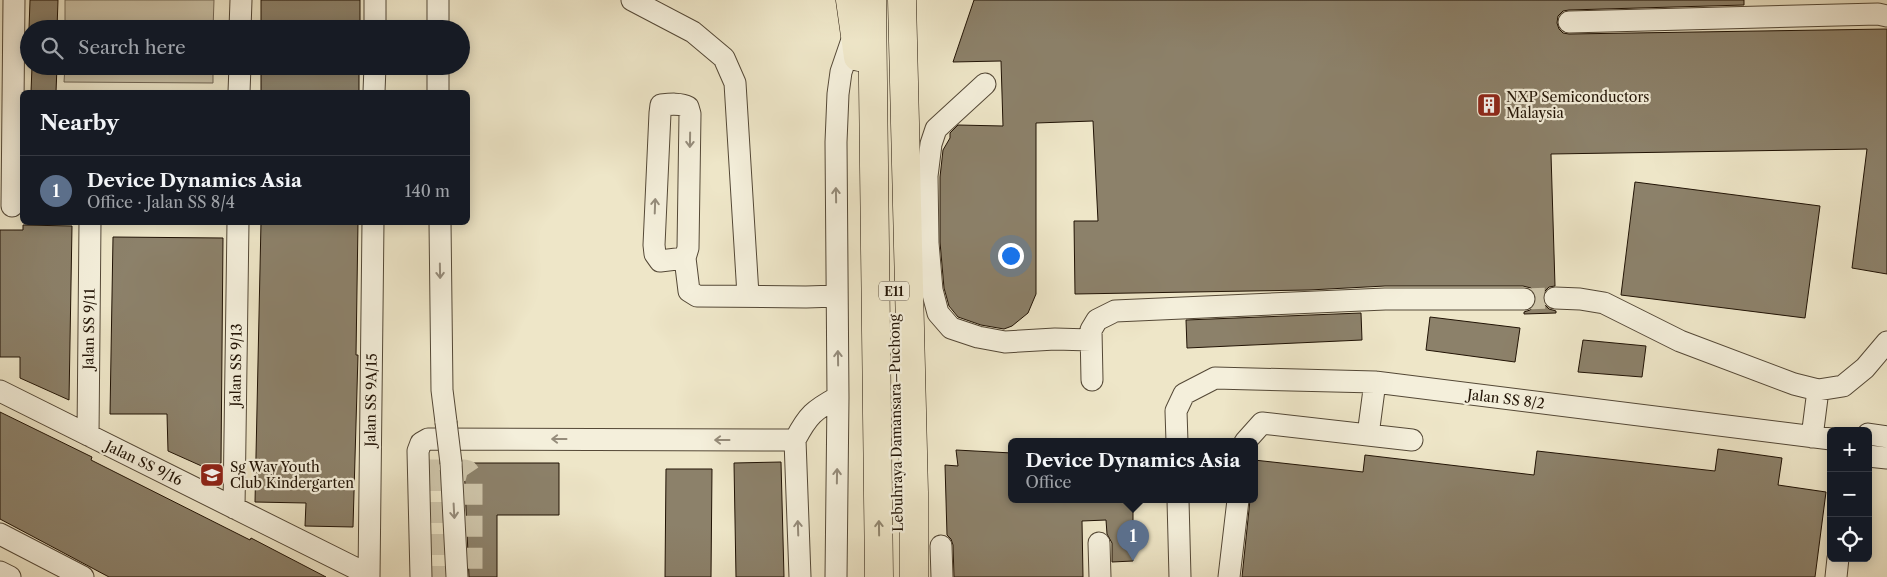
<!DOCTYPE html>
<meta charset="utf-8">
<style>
body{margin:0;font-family:"Libre Caslon Text",serif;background:#20242c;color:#f1f3f6}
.controls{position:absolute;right:15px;bottom:15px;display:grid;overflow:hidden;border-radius:8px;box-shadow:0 2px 12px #0003}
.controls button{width:45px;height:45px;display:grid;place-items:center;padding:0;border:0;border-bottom:1px solid #363941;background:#171b24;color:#f1f3f6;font:25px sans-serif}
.you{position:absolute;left:1010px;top:255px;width:18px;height:18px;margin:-12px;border:4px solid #fff;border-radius:50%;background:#1a73e8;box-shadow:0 0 0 8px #1a73e833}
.badge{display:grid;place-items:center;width:32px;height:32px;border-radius:50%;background:#b45309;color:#fff;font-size:16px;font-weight:700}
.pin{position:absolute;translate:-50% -41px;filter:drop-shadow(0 1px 2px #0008)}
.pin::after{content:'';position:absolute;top:26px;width:18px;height:15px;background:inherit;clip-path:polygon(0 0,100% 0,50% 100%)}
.popup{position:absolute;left:1008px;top:438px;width:250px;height:65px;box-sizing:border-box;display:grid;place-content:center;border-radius:8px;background:#171b24;filter:drop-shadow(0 1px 4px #0005);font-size:16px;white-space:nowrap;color:#9ea1a6}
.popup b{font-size:19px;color:#f1f3f6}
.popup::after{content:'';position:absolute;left:50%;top:100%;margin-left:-10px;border:10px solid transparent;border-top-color:#171b24}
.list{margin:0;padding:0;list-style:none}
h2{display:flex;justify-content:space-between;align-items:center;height:65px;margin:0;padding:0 20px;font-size:21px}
h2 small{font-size:16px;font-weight:400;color:#9ea1a6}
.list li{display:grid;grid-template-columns:32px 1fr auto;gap:15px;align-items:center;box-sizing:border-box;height:70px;padding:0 20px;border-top:1px solid #363941}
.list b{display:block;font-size:19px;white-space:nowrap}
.list p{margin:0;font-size:16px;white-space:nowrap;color:#9ea1a6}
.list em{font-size:16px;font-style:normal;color:#9ea1a6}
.icon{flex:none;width:28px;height:28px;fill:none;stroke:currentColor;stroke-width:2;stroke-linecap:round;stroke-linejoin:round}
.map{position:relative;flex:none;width:1887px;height:577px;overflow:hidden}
.search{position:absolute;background:#171b24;box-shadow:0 2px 12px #0003;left:20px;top:20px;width:450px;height:55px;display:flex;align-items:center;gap:12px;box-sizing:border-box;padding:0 18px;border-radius:28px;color:#9ea1a6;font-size:19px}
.panel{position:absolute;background:#171b24;box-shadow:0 2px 12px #0003;left:20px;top:90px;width:450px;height:135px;border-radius:8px}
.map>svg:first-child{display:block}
.green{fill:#cbc2a7;stroke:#766a56}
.building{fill:#8c816a;stroke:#211305}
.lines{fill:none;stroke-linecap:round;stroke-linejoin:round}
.minor-tunnel{stroke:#cfc6ab;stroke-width:21;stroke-dasharray:21 11;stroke-linecap:butt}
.minor-casing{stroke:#544836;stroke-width:23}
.highway-casing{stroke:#211305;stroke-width:29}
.minor{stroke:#f4efdb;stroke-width:21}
.highway{stroke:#eee6c8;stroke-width:28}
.minor-bridge-casing{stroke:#544836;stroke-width:23;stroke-linecap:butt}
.minor-bridge{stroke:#f4efdb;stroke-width:21}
.oneway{stroke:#958c7b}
.oneway2{stroke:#928770}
.labels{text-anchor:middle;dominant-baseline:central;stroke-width:4.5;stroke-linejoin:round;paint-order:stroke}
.shield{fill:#f4efdb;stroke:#605545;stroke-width:1}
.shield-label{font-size:12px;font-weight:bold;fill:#211305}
.poi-label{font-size:14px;fill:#211305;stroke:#f4efdb;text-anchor:start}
.street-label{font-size:14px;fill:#211305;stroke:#f4efdb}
</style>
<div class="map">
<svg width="1887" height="577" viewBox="0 0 1887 577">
<rect width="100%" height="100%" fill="#eee6c8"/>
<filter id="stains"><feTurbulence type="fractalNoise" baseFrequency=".004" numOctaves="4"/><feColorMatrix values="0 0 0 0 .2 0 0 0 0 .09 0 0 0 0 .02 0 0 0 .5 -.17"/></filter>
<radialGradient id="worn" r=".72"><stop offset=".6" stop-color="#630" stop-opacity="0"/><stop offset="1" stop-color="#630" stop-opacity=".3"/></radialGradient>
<path class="green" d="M65,0h149l-1,29h-148z
M65,66h148v17l-149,-1z"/>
<path class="building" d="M30,0h28l-1,29h-28z
M261,0h99v29h-99z
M974,0h770v5l-175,5 -6,1 -5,5 -1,7 2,6 4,4 6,1 318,-5v245l-35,-6 15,-119 -316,5 4,132 -6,1 -4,4 -2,7 1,6 5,5 7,2v2l-32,1v-2l6,-2 5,-4 1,-7 -1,-6 -4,-5 -8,-2h-138l-76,4 -234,4 -1,-73h24l-5,-100 -57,2v171l-8,19 -16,13 -8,3 -23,-4 -23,-8 -9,-11 -5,-18 -4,-46v-65l3,-27 7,-12v-5l8,-8 45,1 -2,-65 -48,1z
M32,66h25l-1,26h-25z
M261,66h98v26h-98z
M1635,182l185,24 -15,112 -184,-23z
M261,222h97l-2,133h2l-5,172 -48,-1 1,-23 -51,-1z
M23,225l49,1 -3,174 -49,-22v-21h-20v-127h23z
M113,237l110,1 -2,225 -15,5 -38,-17 -1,-37h-57z
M1361,313l1,27 -175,8 -1,-28z
M1430,317l90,11 -5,34 -89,-12z
M1583,340l63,6 -4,31 -64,-5z
M0,412l92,45 -1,3 159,80 1,-2 75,39h-217l-109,-58z
M1718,449l64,9 -4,27 48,7 -11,85h-573l8,-77h4v-40l109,12 2,-17 169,20 3,-24 178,20z
M956,450l56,3v47h121v61l-21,1v-19l-5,-9 -1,-14 -24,1 1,56h-129l-1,-32 -2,-6 -4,-4 -2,-70 13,1z
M781,462l3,115h-48l-2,-114z
M464,463h95v52h-62v62h-28z
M666,469h46l-1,108h-46z"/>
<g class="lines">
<path class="minor-tunnel" d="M1524,299l31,-1
M418,470h46l4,1 4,6v100
M434,470l1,107"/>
<defs>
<path id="minor" d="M438,0v29
M632,0l61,32 31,26 11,25 13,212
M1569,22l309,-8 9,2
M240,29l1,-29
M375,29v-29
M438,66v26
M985,84l-49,45 -5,15 -4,32 1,67 4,47 6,23 13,15 27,9 27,5 50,-3 36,1
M239,92l1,-26
M374,92l1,-26
M12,206l2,-206
M440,222l2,168 4,32
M685,258l-25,3 -5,-7 -1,-9 6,-132 1,-8c9,-1 20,-2 27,2l2,7 -2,134 -3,10 4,33 8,5 109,1 31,-1
M1555,298l25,1 24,4 76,38 114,43 24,6 25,-4 22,-18 22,-26
M1092,380l-1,-50 6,-10 18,-9 270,-12h139
M0,391l369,184
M1868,434l19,3
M88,435l2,-213
M1368,435l7,-53
M1812,437l6,-47
M795,440c13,-25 19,-30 43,-43l-2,-255 2,-48 3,-22 13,-38
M1177,442l-1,-31 8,-17 31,-16 160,4 456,57
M1245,442l17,-19 150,17
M1868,456l19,2
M451,463l6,114
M1178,500l2,77
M234,508l4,-286
M0,534l83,43
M1099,543l1,34
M941,546l1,31
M0,572l10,5
M369,577l4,-355
M421,577l-3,-126 3,-8 7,-4 367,1 5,137
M836,577l2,-180
M1229,577l9,-77
M1836,577l2,-19"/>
<path id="highway" d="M850,0l8,57
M872,0l7,577
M902,0l12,492v85"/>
</defs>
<use href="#minor" class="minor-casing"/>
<use href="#highway" class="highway-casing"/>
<use href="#minor" class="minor"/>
<use href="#highway" class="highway"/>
<defs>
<path id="minor-bridge" d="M446,422l5,41"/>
</defs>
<use href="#minor-bridge" class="minor-bridge-casing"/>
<use href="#minor-bridge" class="minor-bridge"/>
</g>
<defs><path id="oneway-shaft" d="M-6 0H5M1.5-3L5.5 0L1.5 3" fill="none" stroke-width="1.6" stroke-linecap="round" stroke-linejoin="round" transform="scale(1.25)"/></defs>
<g class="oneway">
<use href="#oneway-shaft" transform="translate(690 140) rotate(91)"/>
<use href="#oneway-shaft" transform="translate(836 195) rotate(-91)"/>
<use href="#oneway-shaft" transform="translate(655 206) rotate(-88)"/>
<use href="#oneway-shaft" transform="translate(440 271) rotate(89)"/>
<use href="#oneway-shaft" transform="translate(838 358) rotate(-91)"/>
<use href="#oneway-shaft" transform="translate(559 439) rotate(-180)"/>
<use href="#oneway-shaft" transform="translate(722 440) rotate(180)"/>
<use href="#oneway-shaft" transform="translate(837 476) rotate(-89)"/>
<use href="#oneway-shaft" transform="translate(454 511) rotate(87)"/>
<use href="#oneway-shaft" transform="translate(798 528) rotate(-92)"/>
</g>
<use class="oneway2" href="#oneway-shaft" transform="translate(879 528) rotate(-91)"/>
<defs>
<symbol id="building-square" viewBox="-11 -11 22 22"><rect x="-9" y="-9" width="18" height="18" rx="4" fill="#8f2418" stroke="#f4efdb"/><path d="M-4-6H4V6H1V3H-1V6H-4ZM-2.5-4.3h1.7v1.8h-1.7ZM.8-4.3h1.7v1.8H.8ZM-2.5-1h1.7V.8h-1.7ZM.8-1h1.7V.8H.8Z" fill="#fff"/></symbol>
<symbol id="school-square" viewBox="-11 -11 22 22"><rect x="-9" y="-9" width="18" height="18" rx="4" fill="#8f2418" stroke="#f4efdb"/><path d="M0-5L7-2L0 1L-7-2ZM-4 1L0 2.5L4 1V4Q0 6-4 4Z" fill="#fff"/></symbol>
</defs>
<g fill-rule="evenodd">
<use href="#building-square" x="1475" y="91" width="28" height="28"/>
<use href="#school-square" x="198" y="461" width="28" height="28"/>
</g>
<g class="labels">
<rect class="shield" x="879" y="281.5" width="30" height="19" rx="4"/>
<g class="shield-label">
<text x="894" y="291">E11</text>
</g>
<g class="poi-label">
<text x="1506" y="97">NXP Semiconductors<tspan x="1506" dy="16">Malaysia</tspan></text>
<text x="230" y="467">Sg Way Youth<tspan x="230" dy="16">Club Kindergarten</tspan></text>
</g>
<g class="street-label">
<text transform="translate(89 329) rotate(-89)">Jalan SS 9/11</text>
<text transform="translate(236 365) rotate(-89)">Jalan SS 9/13</text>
<text transform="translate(1506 399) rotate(7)">Jalan SS 8/2</text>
<text transform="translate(371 400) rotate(-89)">Jalan SS 9A/15</text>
<text transform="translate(896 423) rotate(-91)">Lebuhraya Damansara–Puchong</text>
<text transform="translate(144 463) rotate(26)">Jalan SS 9/16</text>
</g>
</g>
<rect width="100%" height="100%" filter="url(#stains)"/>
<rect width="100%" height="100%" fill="url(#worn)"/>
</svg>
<div class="controls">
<button>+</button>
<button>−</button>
<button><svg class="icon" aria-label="locate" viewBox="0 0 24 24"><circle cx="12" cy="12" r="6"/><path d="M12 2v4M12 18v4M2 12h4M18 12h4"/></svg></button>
</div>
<div class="you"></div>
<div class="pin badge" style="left:1133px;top:561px;background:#5c6f8a">1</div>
<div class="popup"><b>Device Dynamics Asia</b>Office</div>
<div class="search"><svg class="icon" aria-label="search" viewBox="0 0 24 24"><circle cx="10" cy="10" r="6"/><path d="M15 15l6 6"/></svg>Search here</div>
<section class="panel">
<h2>Nearby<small></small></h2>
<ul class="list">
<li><span class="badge" style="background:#5c6f8a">1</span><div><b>Device Dynamics Asia</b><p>Office · Jalan SS 8/4</p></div><em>140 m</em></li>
</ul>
</section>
</div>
